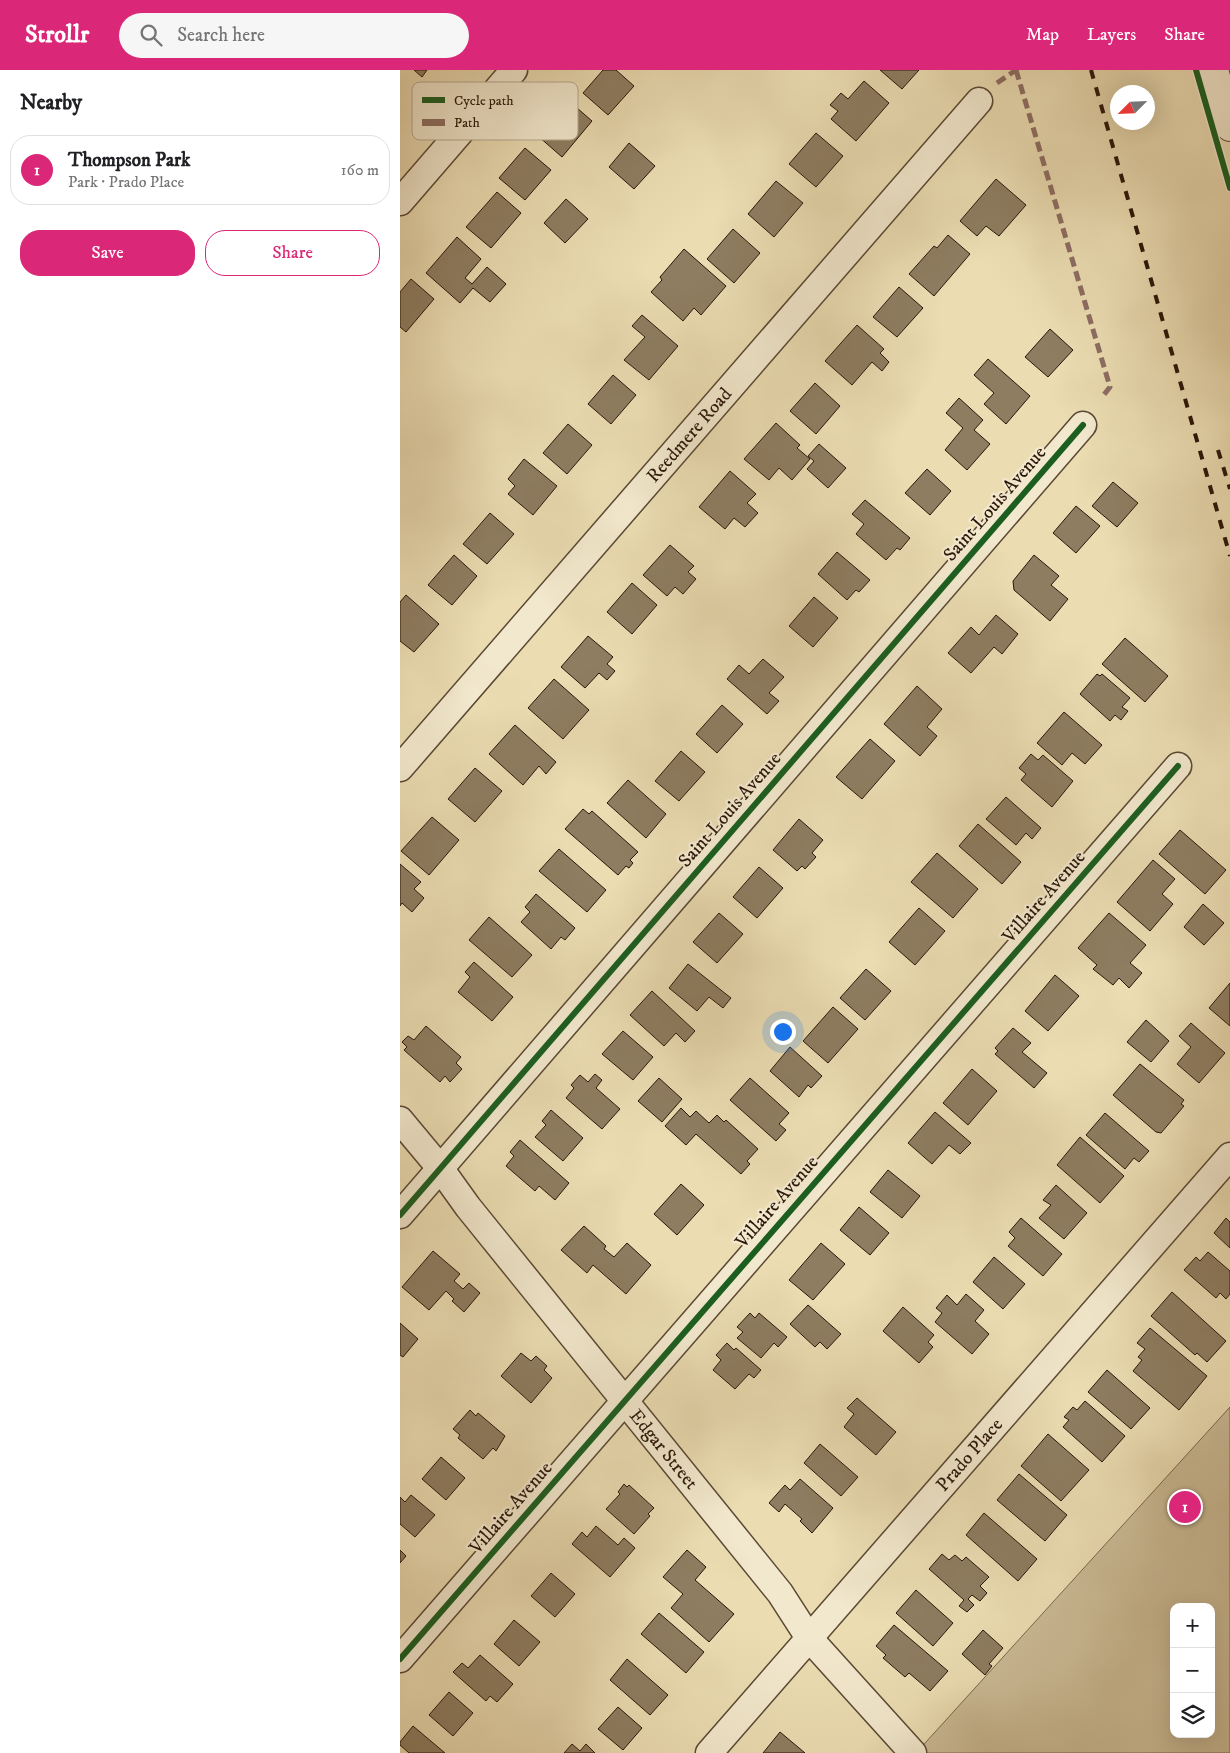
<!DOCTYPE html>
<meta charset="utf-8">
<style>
body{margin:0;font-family:"IM FELL DW Pica",serif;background:#f6f6f6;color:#202124}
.controls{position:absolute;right:15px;bottom:15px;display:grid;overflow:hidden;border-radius:10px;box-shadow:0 5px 20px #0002}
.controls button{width:45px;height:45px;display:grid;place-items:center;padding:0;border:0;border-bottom:1px solid #e0e0e0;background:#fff;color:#202124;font:25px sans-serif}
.compass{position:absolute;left:710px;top:15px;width:45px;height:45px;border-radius:50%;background:#fff;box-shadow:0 5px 20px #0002;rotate:246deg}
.you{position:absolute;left:382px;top:961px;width:18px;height:18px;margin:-12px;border:4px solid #fff;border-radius:50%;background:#1a73e8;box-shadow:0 0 0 8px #1a73e833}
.badge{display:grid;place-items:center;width:32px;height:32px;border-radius:50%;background:#db2777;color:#fff;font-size:16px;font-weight:700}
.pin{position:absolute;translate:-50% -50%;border:2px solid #fff;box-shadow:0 1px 5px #0006}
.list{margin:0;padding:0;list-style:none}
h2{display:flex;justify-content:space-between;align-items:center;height:65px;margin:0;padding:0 20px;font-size:21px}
h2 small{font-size:16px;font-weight:400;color:#757577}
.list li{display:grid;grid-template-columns:32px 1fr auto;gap:15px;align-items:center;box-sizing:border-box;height:70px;margin:0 10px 10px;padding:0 10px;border:1px solid #e0e0e0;border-radius:20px}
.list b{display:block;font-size:19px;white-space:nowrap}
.list p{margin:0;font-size:16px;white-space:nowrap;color:#757577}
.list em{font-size:16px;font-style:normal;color:#757577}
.actions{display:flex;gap:10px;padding:15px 20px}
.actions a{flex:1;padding:11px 0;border:1px solid #db2777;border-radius:20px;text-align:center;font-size:18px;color:#db2777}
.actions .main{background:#db2777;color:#fff}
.icon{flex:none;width:28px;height:28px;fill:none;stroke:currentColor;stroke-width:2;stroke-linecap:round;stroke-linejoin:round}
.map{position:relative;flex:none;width:830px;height:1683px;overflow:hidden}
header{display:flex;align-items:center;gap:30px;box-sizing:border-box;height:70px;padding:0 25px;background:#db2777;color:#fff}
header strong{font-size:24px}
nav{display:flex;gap:28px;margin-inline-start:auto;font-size:18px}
.search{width:350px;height:45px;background:#f6f6f6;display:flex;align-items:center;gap:12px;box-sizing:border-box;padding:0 18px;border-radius:28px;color:#757577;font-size:19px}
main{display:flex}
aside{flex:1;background:#fff}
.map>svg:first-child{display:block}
.green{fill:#caba95;stroke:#7a684f;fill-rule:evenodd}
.building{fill:#8e7d61;stroke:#2a1609}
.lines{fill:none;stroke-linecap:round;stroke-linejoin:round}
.minor-casing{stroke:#5a4833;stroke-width:29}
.tertiary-casing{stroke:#5a4833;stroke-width:30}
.minor{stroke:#f2e8cd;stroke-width:26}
.tertiary{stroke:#f2e8cd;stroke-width:28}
.rail{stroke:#2a1609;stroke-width:4;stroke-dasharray:9 9;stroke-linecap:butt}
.quiet{stroke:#8d6e63;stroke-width:5;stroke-dasharray:10 5;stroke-linecap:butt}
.cycleway-casing{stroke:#f2e8cd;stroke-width:9}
.cycleway{stroke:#1b5e20;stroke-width:6}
.labels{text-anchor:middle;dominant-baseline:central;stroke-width:4.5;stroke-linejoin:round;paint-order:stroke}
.street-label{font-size:19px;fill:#2a1609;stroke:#f2e8cd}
.key{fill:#f2e8cd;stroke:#b6a992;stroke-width:1}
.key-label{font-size:14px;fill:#2a1609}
</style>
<header>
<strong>Strollr</strong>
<div class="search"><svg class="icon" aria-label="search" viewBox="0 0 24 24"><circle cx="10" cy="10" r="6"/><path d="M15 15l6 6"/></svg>Search here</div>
<nav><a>Map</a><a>Layers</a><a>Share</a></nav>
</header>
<main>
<aside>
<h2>Nearby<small></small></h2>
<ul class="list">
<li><span class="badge">1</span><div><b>Thompson Park</b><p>Park · Prado Place</p></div><em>160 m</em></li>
</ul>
<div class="actions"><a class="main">Save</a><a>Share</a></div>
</aside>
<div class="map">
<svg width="830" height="1683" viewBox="0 0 830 1683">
<rect width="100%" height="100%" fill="#ebdcb2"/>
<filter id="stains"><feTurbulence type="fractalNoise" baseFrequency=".004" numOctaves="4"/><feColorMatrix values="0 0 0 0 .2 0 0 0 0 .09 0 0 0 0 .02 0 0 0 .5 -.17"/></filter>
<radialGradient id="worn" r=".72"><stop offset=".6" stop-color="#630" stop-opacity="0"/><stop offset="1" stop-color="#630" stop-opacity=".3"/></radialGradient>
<path class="green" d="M830,1337v346h-314zM774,1537h37v127h-37z"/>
<path class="building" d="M14,0h13l-5,7z
M203,0h13l18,16 -26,29 -25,-22z
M480,0h39l-17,19z
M464,11l25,22 -33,38 -25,-22 7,-8 -8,-6 11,-12 7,6z
M161,24l31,27 -30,36 -24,-21 14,-17 -7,-6z
M416,63l27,23 -27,31 -27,-23z
M229,73l26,23 -21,23 -25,-22z
M125,78l26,22 -26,30 -26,-22z
M596,109l30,26 -27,31 -13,-10 -9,10 -17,-15z
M376,111l27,22 -29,34 -26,-23z
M97,122l24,21 -30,35 -25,-21z
M166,129l22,20 -23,24 -21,-20z
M333,159l27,24 -26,30 -27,-24z
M548,165l22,19 -36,42 -25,-22 25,-28 3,2z
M57,167l24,22 -16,19 7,6 15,-17 19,17 -16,18 -17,-14 -13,15 -34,-30z
M284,179l42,37 -25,29 -7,-7 -11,13 -32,-29 11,-12 -2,-3z
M11,209l23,20 -28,33 -6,-5v-35z
M499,217l24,21 -26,29 -24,-20z
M242,245l36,31 -29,34 -25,-20 21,-23 -13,-11z
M457,255l27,24 -4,4 9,9 -7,9 -10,-9 -20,23 -27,-24z
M650,259l23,21 -25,27 -23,-20z
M588,289l42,37 -24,28 -22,-20 10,-11 -20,-18z
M213,305l23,20 -25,29 -23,-20z
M415,313l25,23 -24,28 -26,-23z
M559,328l24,22 -9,10 16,14 -23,26 -22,-20 18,-22 -17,-15z
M376,353l24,22 -3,3 13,11 -18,21 -13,-12 -10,12 -25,-21z
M168,354l24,21 -25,29 -24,-21z
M419,374l27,24 -18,20 -21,-19 7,-8 -6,-5z
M124,389l33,27 -24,29 -25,-21 7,-8 -7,-7z
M527,399l24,22 -21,24 -25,-22z
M330,401l26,23 -9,9 11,10 -13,14 -11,-9 -9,11 -26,-22z
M713,412l25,21 -21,24 -25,-21z
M465,430l45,38 -10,12 -3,-2 -11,12 -30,-26 8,-10 -12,-10z
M676,436l24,20 -24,27 -23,-20z
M90,443l24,21 -27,30 -24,-20z
M270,475l24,21 -6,6 8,7 -13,15 -8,-7 -8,9 -24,-21z
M437,482l33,28 -11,12 -3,-2 -9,10 -29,-26z
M54,485l23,21 -25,29 -24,-20z
M634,485l25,21 -8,9 17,14 -18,22 -36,-31 -1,-9z
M232,513l25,22 -25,29 -25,-22z
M6,525l33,29 -25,28 -14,-11v-39z
M414,527l24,21 -25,29 -24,-21z
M596,545l22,19 -16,20 -8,-7 -23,26 -23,-20 23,-26 8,8z
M188,566l25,21 -6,7 8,7 -8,9 -8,-7 -14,15 -24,-21z
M725,568l43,38 -23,26 -43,-38z
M363,589l21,18 -15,16 10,8 -12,13 -40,-35 12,-14 10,9z
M697,604l3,2 2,-2 28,24 -8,9 6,4 -7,9 -6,-5 -5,6 -30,-27z
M154,609l35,31 -26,29 -35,-31z
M517,616l25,23 -15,18 10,9 -17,20 -36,-32z
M322,635l21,19 -26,29 -21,-19z
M664,642l38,33 -17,19 -13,-11 -10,12 -25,-22z
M115,655l41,37 -10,12 -7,-8 -16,19 -34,-31z
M470,669l25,22 -33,38 -26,-22z
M281,681l24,21 -26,29 -24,-20z
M631,684l7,6 5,-5 30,26 -21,26 -31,-27 5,-6 -7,-6z
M75,698l27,23 -27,31 -27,-23z
M228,710l38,34 -20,24 -39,-35z
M606,727l35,31 -9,11 -6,-6 -10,12 -30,-26z
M183,739l6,5 3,-3 46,41 -8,8 3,3 -4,5 -3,-2 -8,9 -53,-46z
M32,747l27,23 -30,35 -28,-24z
M399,749l24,21 -11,13 4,4 -11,12 -3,-3 -5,5 -24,-21z
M578,754l43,38 -19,22 -43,-38z
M780,760l46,40 -21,24 -46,-40z
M159,779l47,41 -19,22 -48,-41z
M537,783l41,36 -25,29 -42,-36z
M753,790l22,19 -13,15 11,10 -23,27 -33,-29z
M0,794l21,18 -7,7 10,9 -12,14 -10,-9 -2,3z
M359,797l24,21 -26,30 -24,-21z
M136,824l39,34 -10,12 -4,-3 -10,12 -30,-27 9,-10 -5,-5z
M803,834l21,19 -20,22 -20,-18z
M519,838l26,23 -30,34 -26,-23z
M319,843l24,21 -26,29 -24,-21z
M709,843l37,32 -16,18 12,10 -13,15 -10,-10 -6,7 -20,-16 4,-4 -19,-17z
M89,847l43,38 -20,22 -43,-37z
M74,892l39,35 -21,24 -34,-29 12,-15 -5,-5z
M288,894l43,34 -8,10 -14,-11 -12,14 -28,-23z
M466,899l25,22 -26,29 -25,-22z
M655,905l24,21 -31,35 -23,-20z
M830,913v43l-21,-18z
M252,921l43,40 -10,11 -9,-9 -12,13 -34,-31z
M433,937l25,22 -30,34 -25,-22z
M746,950l23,21 -18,21 -24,-20z
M791,953l34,30 -26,30 -22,-19 14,-17 -12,-11z
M26,956l35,31 -5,6 6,6 -12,13 -5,-6 -5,6 -36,-32 3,-3 -5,-5 6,-6 6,4z
M613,958l18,15 -9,9 25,21 -13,15 -39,-34 3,-3 -3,-3z
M223,961l30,26 -20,23 -31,-26z
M390,977l32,29 -11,12 -3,-3 -9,12 -29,-26z
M740,994l44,36 -3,4 3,2 -23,27 -5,-1 -43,-37z
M572,999l25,22 -29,34 -25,-22z
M195,1004l7,6 -6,8 24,21 -18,20 -36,-31 8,-10 -3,-3 9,-10 8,7z
M259,1008l23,21 -20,23 -24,-21z
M350,1008l39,35 -10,11 7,6 -10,11 -46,-41z
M281,1038l9,9 6,-6 13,12 8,-8 7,7 2,-2 32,29 -11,12 3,3 -9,10 -45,-40 -10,11 -21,-19z
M151,1040l32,28 -20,23 -28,-24 11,-12 -4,-4z
M535,1042l36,31 -11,11 -11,-9 -17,19 -24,-21z
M705,1043l44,38 -10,11 -5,-4 -9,11 -39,-34z
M680,1067l44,39 -24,27 -43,-38z
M120,1070l49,43 -14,17 -16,-14 -4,5 -29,-25 8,-10 -4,-4z
M488,1100l32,26 -18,22 -32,-26z
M281,1114l23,21 -27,30 -23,-21z
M656,1115l31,28 -23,26 -25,-21 12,-13 -8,-5z
M459,1137l30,26 -19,22 -30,-25z
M621,1148l41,36 -19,22 -35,-30 7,-8 -6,-6z
M826,1148l4,4v26l-16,-15z
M184,1156l22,20 -2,3 10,8 13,-14 24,22 -25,29 -33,-29 -6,8 -26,-23z
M421,1173l24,21 -32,36 -24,-20z
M33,1181l27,23 -6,7 9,8 6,-6 11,10 -16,19 -12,-11 2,-2 -8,-8 -17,19 -27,-23z
M808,1182l22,19v23l-4,5 -6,-6 -4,5 -32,-28 12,-13 4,4z
M594,1187l31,27 -22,25 -30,-27z
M772,1222l54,49 -19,21 -10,-9 -2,2 -44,-39z
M566,1224l18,16 -9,11 14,13 -17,20 -37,-32 7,-9 -6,-5 11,-13 10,10z
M408,1235l33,29 -14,15 -7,-7 -5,5 -25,-23z
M503,1237l31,28 -6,7 5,5 -14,16 -36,-32z
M350,1243l5,5 4,-5 28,24 -9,10 -4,-4 -13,15 -24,-20 6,-6 -6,-5z
M0,1253l18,16 -15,18 -3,-2z
M750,1258l57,48 -28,34 -46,-39 9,-11 -4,-3 7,-8 -8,-6z
M327,1273l7,7 2,-2 25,22 -7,8 -5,-4 -14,15 -22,-19 8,-10 -5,-5z
M121,1283l10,8 5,-5 11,10 -3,4 8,8 -21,25 -30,-27z
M707,1300l43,38 -19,21 -43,-37z
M457,1328l39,34 -20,23 -32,-28 10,-13 -7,-6z
M685,1331l40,35 -23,26 -39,-35 6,-7 -5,-3 9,-10 4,3z
M70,1340l6,6 2,-3 27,23 -9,15 -3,-3 -10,11 -25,-21 2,-3 -7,-6z
M648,1364l41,36 -28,31 -40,-35z
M420,1374l38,33 -17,19 -37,-33z
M41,1387l24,21 -19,22 -24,-21z
M619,1404l48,41 -22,26 -48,-41z
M400,1409l33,29 -21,25 -12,-12 2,-2 -17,-15 -6,8 -10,-9 16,-18 5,5z
M224,1414l3,3 2,-2 25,23 -6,6 2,2 -16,18 -28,-25 14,-15 -2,-2z
M11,1425l24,20 -20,22 -15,-13v-27l5,5z
M584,1443l53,46 -19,22 -52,-46z
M196,1456l22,19 6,-7 11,10 -25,29 -38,-33 10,-12 5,5z
M0,1480l6,6 -6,7z
M287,1480l19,17 -11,13 39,34 -25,28 -38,-34 12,-14 -20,-17z
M542,1484l7,6 6,-5 7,6 4,-4 23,20 -9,9 7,7 -7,8 -8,-6 -4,4 6,6 -7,7 -8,-6 5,-6 -35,-31z
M151,1503l24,21 -20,23 -24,-21z
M516,1520l37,33 -20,23 -37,-33z
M259,1543l45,39 -18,21 -45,-39z
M114,1550l26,22 -21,24 -25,-22z
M494,1555l54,46 -18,20 -21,-18 -4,4 -22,-19 3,-3 -10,-9z
M583,1560l20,18 -14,16 3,2 -7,9 -23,-21z
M80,1585l33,29 -16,18 -7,-6 -4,5 -33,-29 9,-9 6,5z
M227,1589l41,36 -18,20 -40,-35z
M49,1622l24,21 -20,23 -24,-21z
M218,1637l24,21 -19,22 -25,-21z
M13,1656l32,27h-36l-9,-8v-3z
M380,1662l25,21h-42z
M172,1674l8,7 6,-7 9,9h-31z"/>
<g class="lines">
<defs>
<g id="minor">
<path d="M0,132l114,-132"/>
<path id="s1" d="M0,698l579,-667"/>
<path id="s2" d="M0,1050l40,48 28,39 312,386 29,45 104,115"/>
<path d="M0,1145l683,-790"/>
<path d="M0,1589l778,-893"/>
<path id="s3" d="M309,1683l521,-597"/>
</g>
<path id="tertiary" d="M814,0l16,57"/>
</defs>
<use href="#minor" class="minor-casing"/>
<use href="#tertiary" class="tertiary-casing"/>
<use href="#minor" class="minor"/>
<use href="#tertiary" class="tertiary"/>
<path class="rail" d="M691,0l139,486
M818,380l12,39"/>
<path class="quiet" d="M616,0l94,317 -7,9
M597,13l19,-13"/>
<defs>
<path id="cycleway" d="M796,0l34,118
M0,1145l683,-790
M0,1589l778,-893"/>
</defs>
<use href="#cycleway" class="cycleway-casing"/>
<use href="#cycleway" class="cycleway"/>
</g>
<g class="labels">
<g class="street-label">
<text stroke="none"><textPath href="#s1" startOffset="441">Reedmere Road</textPath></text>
<text transform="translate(595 434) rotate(-49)">Saint Louis Avenue</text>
<text transform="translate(330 740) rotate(-49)">Saint Louis Avenue</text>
<text transform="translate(644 827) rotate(-49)">Villaire Avenue</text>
<text transform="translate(377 1132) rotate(-49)">Villaire Avenue</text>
<text stroke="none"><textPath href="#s2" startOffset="422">Edgar Street</textPath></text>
<text stroke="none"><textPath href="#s3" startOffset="396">Prado Place</textPath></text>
<text transform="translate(111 1438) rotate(-49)">Villaire Avenue</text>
</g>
</g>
<rect x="12" y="12" width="166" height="58" rx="8" class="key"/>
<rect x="22" y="27" width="23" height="6" fill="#1b5e20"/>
<rect x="22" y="49" width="23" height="7" fill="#8d6e63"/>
<g class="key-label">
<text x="54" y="35">Cycle path</text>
<text x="54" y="57">Path</text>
</g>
<rect width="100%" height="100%" filter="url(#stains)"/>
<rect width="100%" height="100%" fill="url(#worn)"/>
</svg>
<div class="controls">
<button>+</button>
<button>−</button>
<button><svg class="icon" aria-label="layers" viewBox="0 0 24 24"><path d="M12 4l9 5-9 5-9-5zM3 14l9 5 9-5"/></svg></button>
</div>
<svg class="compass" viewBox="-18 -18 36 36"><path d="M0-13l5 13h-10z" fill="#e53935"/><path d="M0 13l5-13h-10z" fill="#757577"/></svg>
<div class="you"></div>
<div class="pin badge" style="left:785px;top:1437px">1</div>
</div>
</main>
